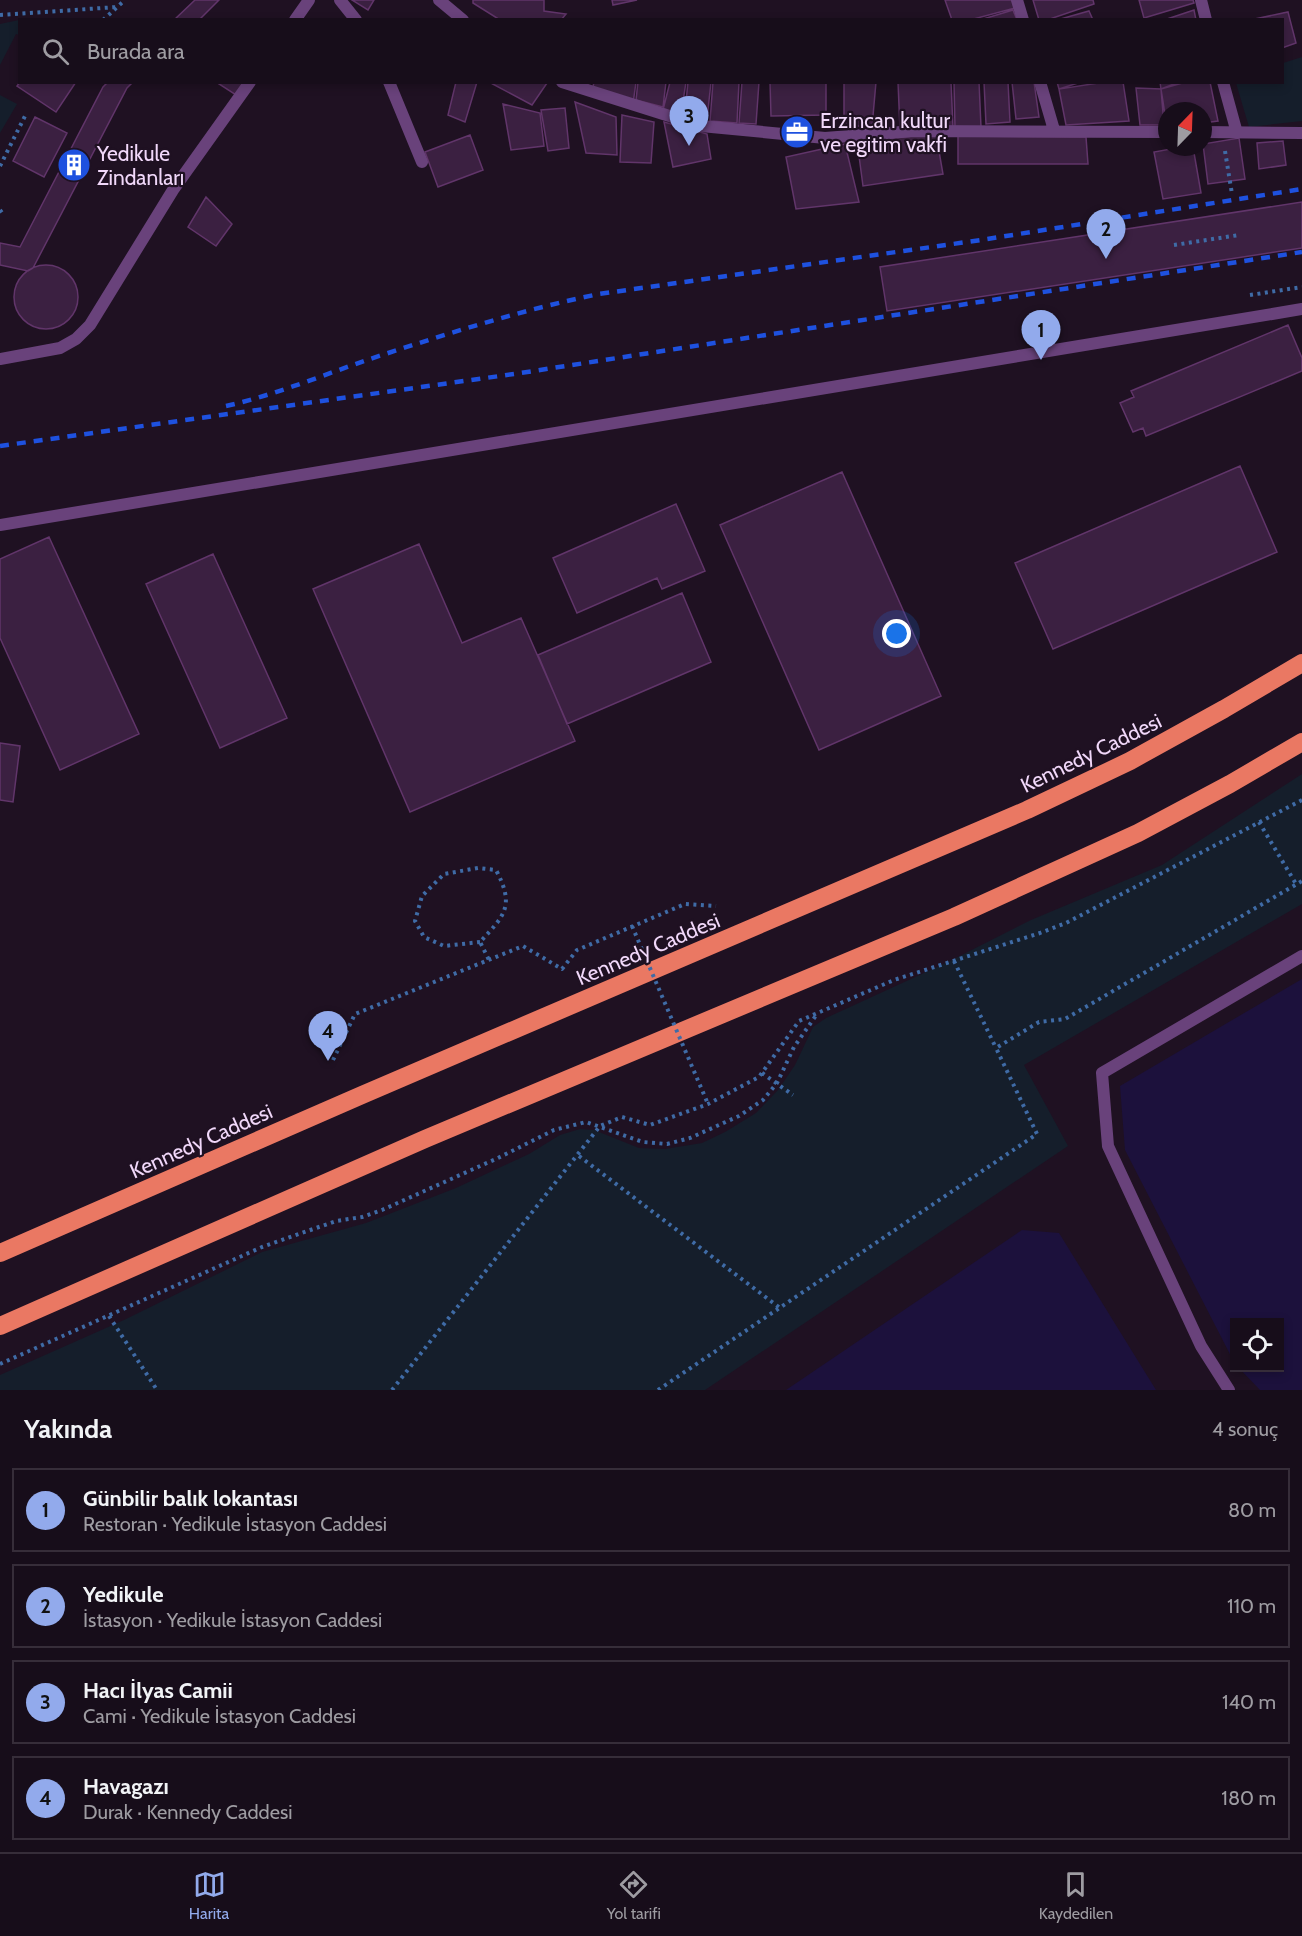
<!DOCTYPE html>
<html lang="tr">
<meta charset="utf-8">
<style>
body{margin:0;font-family:Cabin,sans-serif;background:#241b27;color:#f1f3f6}
.controls{position:absolute;right:18px;bottom:18px;display:grid;overflow:hidden;border-radius:0px;box-shadow:0 3px 9px #0003}
.controls button{width:54px;height:54px;display:grid;place-items:center;padding:0;border:0;border-bottom:2px solid #362d39;background:#170d1a;color:#f1f3f6;font:30px sans-serif}
.compass{position:absolute;left:1158px;top:102px;width:54px;height:54px;border-radius:50%;background:#170d1a;box-shadow:0 3px 9px #0003;rotate:23deg}
.you{position:absolute;left:897px;top:634px;width:21px;height:21px;margin:-15px;border:4px solid #fff;border-radius:50%;background:#1a73e8;box-shadow:0 0 0 9px #1a73e833}
.badge{display:grid;place-items:center;width:39px;height:39px;border-radius:50%;background:#92aaec;color:#111;font-size:20px;font-weight:700}
.pin{position:absolute;translate:-50% -50px;filter:drop-shadow(0 2px 3px #0008)}
.pin::after{content:'';position:absolute;top:32px;width:21px;height:18px;background:inherit;clip-path:polygon(0 0,100% 0,50% 100%)}
.list{margin:0;padding:0;list-style:none}
h2{display:flex;justify-content:space-between;align-items:center;height:78px;margin:0;padding:0 24px;font-size:26px}
h2 small{font-size:20px;font-weight:400;color:#9e9ca2}
.list li{display:grid;grid-template-columns:39px 1fr auto;gap:18px;align-items:center;box-sizing:border-box;height:84px;margin:0 12px 12px;padding:0 12px;border:2px solid #362d39;border-radius:0px}
.list b{display:block;font-size:22px;white-space:nowrap}
.list p{margin:0;font-size:20px;white-space:nowrap;color:#9e9ca2}
.list em{font-size:20px;font-style:normal;color:#9e9ca2}
.icon{flex:none;width:33px;height:33px;fill:none;stroke:currentColor;stroke-width:2;stroke-linecap:round;stroke-linejoin:round}
.map{position:relative;flex:none;width:1302px;height:1390px;overflow:hidden}
.search{position:absolute;background:#170d1a;box-shadow:0 3px 9px #0003;left:18px;right:18px;top:18px;height:66px;display:flex;align-items:center;gap:15px;box-sizing:border-box;padding:0 21px;border-radius:0px;color:#9e9ca2;font-size:22px}
.sheet{height:462px;background:#170d1a}
nav{display:flex;justify-content:space-around;align-items:center;box-sizing:border-box;height:84px;border-top:2px solid #362d39;background:#170d1a;font-size:16px;color:#9e9ca2}
nav a{display:grid;justify-items:center;gap:3px}
nav .on{color:#92aaec}
.map>svg:first-child{display:block}
.green{fill:#151e2b}
.water{fill:#1c113c}
.building{fill:#3b2041;stroke:#61356a;stroke-width:1.5}
.lines{fill:none;stroke-linecap:round;stroke-linejoin:round}
.path{stroke:#3f6ba6;stroke-width:4;stroke-dasharray:3 4.5;stroke-linecap:butt}
.lane{stroke:#69427b;stroke-width:12}
.street{stroke:#69427b;stroke-width:12}
.highway{stroke:#ea7863;stroke-width:18}
.rail{stroke:#1e51df;stroke-width:4.5;stroke-dasharray:9 8;stroke-linecap:butt}
.path-bridge{stroke:#3f6ba6;stroke-width:4;stroke-dasharray:3 4.5;stroke-linecap:butt}
.labels{text-anchor:middle;dominant-baseline:central;stroke-width:4.5;stroke-linejoin:round;paint-order:stroke}
.poi-label{font-size:21px;fill:#f1d8fa;stroke:#1f1122;text-anchor:start}
.street-label{font-size:21px;fill:#f1d8fa;stroke:#1f1122}
</style>
<div class="map">
<svg width="1302" height="1390" viewBox="0 0 1302 1390">
<rect width="100%" height="100%" fill="#1f1122"/>
<path class="green" d="M19,20v15l-3,-1 -16,31v-41z
M1302,57v64l-53,6 -13,-44 46,-1 1,-19z
M0,95l17,9 -17,29z
M1302,774v130l-278,161 44,81 -363,244h-705v-15l124,-55 138,-68 104,-29 90,-35 73,-34 31,-19 20,-6 14,1 45,18 26,1 37,-6 23,-11 31,-19 22,-23 17,-25 18,-38 13,-9 122,-56 83,-42 131,-55z"/>
<path class="water" d="M1302,979v411h-42l-21,-22h41v-46h-46v40l-109,-212 -5,-64z
M1022,1230l37,3 97,157h-370z"/>
<path class="building" d="M195,0h24l-20,20h-25z
M352,0h22l-6,10z
M473,0h71v11l22,3 -5,6h-61l-27,-17z
M612,0h25l-24,5z
M945,0h67l3,8 -45,12h-18z
M1033,0h60l1,4 -47,16h-8z
M1139,0h54l1,3 -50,15z
M1013,10l4,10h-37z
M1194,10l2,10h-32z
M1089,11l4,9h-36z
M1288,12l8,31 -14,5v-28h-32z
M20,82h56l-20,30 -39,-26z
M108,82h25l-6,6 -94,180 -5,3 -28,-6v-22l20,4 83,-160z
M216,82h28l-8,13z
M456,82h21l-12,40 -17,-7z
M489,82h57l1,1 -15,22z
M594,82h42l-3,22 -40,-17z
M638,82h28l-3,25 -27,-7z
M670,82h16l-5,32 -18,-4z
M688,82h23l-4,37 -22,-7z
M713,82h26l-2,41 -27,-2z
M742,82h17l-3,42 -17,-1z
M770,82h56v33l-55,1z
M844,82h32l-4,45 -28,-2z
M898,82h53l2,46 -53,1z
M954,82h25l2,45 -26,1z
M984,82h24l2,40 -24,2z
M1012,82h22l5,35 -23,2z
M1057,82h24l-22,7z
M1105,82h18l6,39 -63,4 -7,-36z
M1160,82h19l-18,7z
M1186,82h24l8,39 -15,2v-12h-36v16l-6,-38z
M1136,88l25,1 3,36h-24z
M575,102l41,15 1,38 -31,-2z
M503,104l37,9 4,33 -33,4z
M565,108l4,40 -21,3 -7,-41z
M622,115l32,7 -3,41 -31,-1z
M35,117l32,16 -23,44 -31,-16z
M664,122l43,12 4,25 -38,8z
M936,134l7,40 -80,12 -6,-45z
M470,135l13,35 -45,17 -13,-35z
M958,136l128,1 2,27h-130z
M1239,138l6,41 -37,5 -5,-40z
M1283,141l3,24 -27,4 -2,-26z
M845,144l14,58 -63,7 -10,-52z
M1182,147h11l8,46 -38,6 -9,-47z
M206,197l26,27 -16,22 -28,-19z
M1302,202v46l-415,63 -7,-44z
M14 297a32 32 0 1 1 64 0a32 32 0 1 1-64 0Z
M1288,325l14,33v13l-156,65 -3,-8 -10,4 -13,-29 14,-6 -3,-6z
M1240,466l37,86 -224,97 -38,-86z
M842,472l99,224 -122,54 -99,-225z
M676,504l29,67 -43,18 -5,-11 -80,35 -24,-55z
M49,537l90,197 -79,36 -60,-132v-79z
M419,544l43,99 59,-25 54,123 -165,71 -97,-223z
M213,554l74,164 -67,30 -74,-164z
M682,593l29,69 -144,62 -29,-69z
M0,743l20,3 -7,56 -13,-2z"/>
<g class="lines">
<path class="path" d="M0,15l117,-8
M103,20l22,-20
M1225,151l7,43
M0,166l26,-52
M0,210l3,4
M1174,245l65,-10
M1250,295l52,-8
M1259,822l37,62
M480,942l-36,4 -20,-9 -9,-16 7,-25 22,-22 34,-6 18,2c19,36 9,45 -16,72l9,18
M954,961l42,87
M333,1060l22,-46 168,-68 39,23 15,-19 108,-46 31,2
M762,1073l31,22
M579,1156l201,152
M109,1316l48,74
M0,1364l262,-117 74,-26 26,-4 20,-7 116,-52 56,-28 32,-8 57,20 24,2 23,-6 49,-22 24,-16 14,-17 17,-36 23,-33
M392,1390l208,-264 22,-9 28,8 58,-21 51,-27 40,-56 95,-41 146,-47 26,-10 236,-123
M658,1390l379,-256 -41,-86 43,-26 26,-3 237,-138"/>
<path class="lane" d="M0,525l1302,-216
M1229,1390l-28,-44 -93,-200 -6,-73 200,-117"/>
<path class="street" d="M340,0l16,20
M439,0l24,20
M1017,0l6,20
M1201,0l5,20
M295,20l14,-20
M389,82l33,80
M562,82l139,44 124,12 89,-7 253,1
M1040,82l14,48
M1223,82l14,51
M1203,132l99,1
M0,359l60,-11 16,-9 14,-14 83,-135 77,-108"/>
<path class="highway" d="M0,1253l362,-158 665,-285 103,-49 94,-52 78,-46
M0,1326l425,-187 529,-222 184,-84 92,-49 72,-42"/>
<path class="rail" d="M226,406c49,-11 97,-31 144,-47 76,-25 151,-49 229,-65l382,-54 321,-51
M0,446l514,-72 788,-122"/>
<path class="path-bridge" d="M632,926l76,178"/>
</g>
<defs>
<symbol id="office-disc" viewBox="-11 -11 22 22"><circle r="9.5" fill="#1e51df" stroke="#1f1122"/><path d="M-6-3h4V-5.5h4V-3h4V5H-6ZM-1-4.5V-3h2v-1.5ZM-6 0V1H6V0Z" fill="#fff"/></symbol>
<symbol id="building-disc" viewBox="-11 -11 22 22"><circle r="9.5" fill="#1e51df" stroke="#1f1122"/><path d="M-4-6H4V6H1V3H-1V6H-4ZM-2.5-4.3h1.7v1.8h-1.7ZM.8-4.3h1.7v1.8H.8ZM-2.5-1h1.7V.8h-1.7ZM.8-1h1.7V.8H.8Z" fill="#fff"/></symbol>
</defs>
<g fill-rule="evenodd">
<use href="#office-disc" x="778" y="113" width="38" height="38"/>
<use href="#building-disc" x="55" y="146" width="38" height="38"/>
</g>
<g class="labels">
<g class="poi-label">
<text x="820" y="120">Erzincan kultur<tspan x="820" dy="24">ve egitim vakfi</tspan></text>
<text x="97" y="153">Yedikule<tspan x="97" dy="24">Zindanları</tspan></text>
</g>
<g class="street-label">
<text transform="translate(1091 753) rotate(-26)">Kennedy Caddesi</text>
<text transform="translate(648 949) rotate(-23)">Kennedy Caddesi</text>
<text transform="translate(201 1141) rotate(-24)">Kennedy Caddesi</text>
</g>
</g>
</svg>
<div class="controls">
<button><svg class="icon" aria-label="locate" viewBox="0 0 24 24"><circle cx="12" cy="12" r="6"/><path d="M12 2v4M12 18v4M2 12h4M18 12h4"/></svg></button>
</div>
<svg class="compass" viewBox="-18 -18 36 36"><path d="M0-13l5 13h-10z" fill="#e53935"/><path d="M0 13l5-13h-10z" fill="#9e9ca2"/></svg>
<div class="you"></div>
<div class="pin badge" style="left:1041px;top:360px">1</div>
<div class="pin badge" style="left:1106px;top:259px">2</div>
<div class="pin badge" style="left:689px;top:146px">3</div>
<div class="pin badge" style="left:328px;top:1061px">4</div>
<div class="search"><svg class="icon" aria-label="search" viewBox="0 0 24 24"><circle cx="10" cy="10" r="6"/><path d="M15 15l6 6"/></svg>Burada ara</div>
</div>
<section class="sheet">
<h2>Yakında<small>4 sonuç</small></h2>
<ul class="list">
<li><span class="badge">1</span><div><b>Günbilir balık lokantası</b><p>Restoran · Yedikule İstasyon Caddesi</p></div><em>80 m</em></li>
<li><span class="badge">2</span><div><b>Yedikule</b><p>İstasyon · Yedikule İstasyon Caddesi</p></div><em>110 m</em></li>
<li><span class="badge">3</span><div><b>Hacı İlyas Camii</b><p>Cami · Yedikule İstasyon Caddesi</p></div><em>140 m</em></li>
<li><span class="badge">4</span><div><b>Havagazı</b><p>Durak · Kennedy Caddesi</p></div><em>180 m</em></li>
</ul>
</section>
<nav>
<a class="on"><svg class="icon" aria-label="map" viewBox="0 0 24 24"><path d="M3 6l6-2 6 2 6-2v14l-6 2-6-2-6 2zM9 4v14M15 6v14"/></svg>Harita</a>
<a><svg class="icon" aria-label="directions" viewBox="0 0 24 24"><path d="M12 3l9 9-9 9-9-9zM9 14v-3h6M13 9l2 2-2 2"/></svg>Yol tarifi</a>
<a><svg class="icon" aria-label="saved" viewBox="0 0 24 24"><path d="M7 4h10v16l-5-4-5 4z"/></svg>Kaydedilen</a>
</nav>
